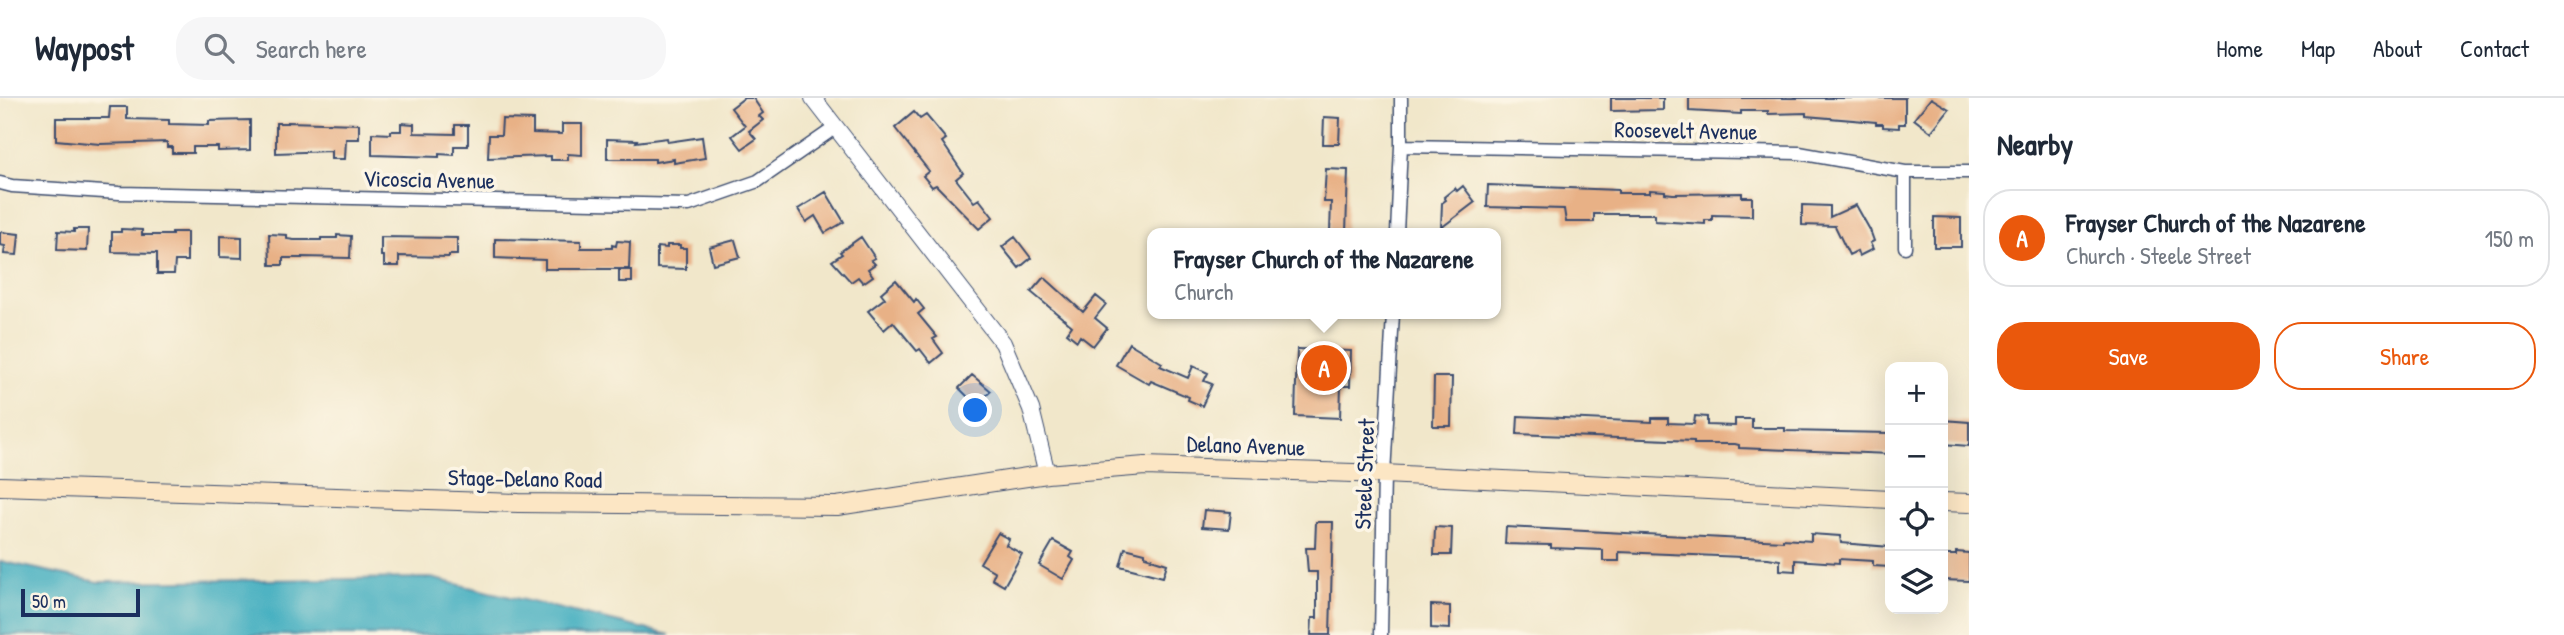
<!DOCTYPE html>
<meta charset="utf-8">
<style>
body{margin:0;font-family:"Patrick Hand",sans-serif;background:#f6f6f7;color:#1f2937}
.controls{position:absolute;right:21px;bottom:21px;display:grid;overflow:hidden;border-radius:14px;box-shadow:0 7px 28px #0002}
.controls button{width:63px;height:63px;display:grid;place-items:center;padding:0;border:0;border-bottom:2px solid #e0e1e3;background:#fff;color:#1f2937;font:35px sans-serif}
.scale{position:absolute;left:21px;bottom:18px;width:119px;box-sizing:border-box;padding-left:7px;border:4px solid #1b2f5e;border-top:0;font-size:19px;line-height:24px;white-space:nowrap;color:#1b2f5e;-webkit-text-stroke:5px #fcf5e5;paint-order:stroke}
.you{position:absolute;left:976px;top:313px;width:24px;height:24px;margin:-18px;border:5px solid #fff;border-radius:50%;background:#1a73e8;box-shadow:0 0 0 10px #1a73e833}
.badge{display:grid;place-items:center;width:46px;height:46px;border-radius:50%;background:#ea580c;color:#fff;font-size:23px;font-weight:700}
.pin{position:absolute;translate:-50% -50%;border:4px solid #fff;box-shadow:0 2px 7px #0006}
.popup{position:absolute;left:1147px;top:130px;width:354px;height:91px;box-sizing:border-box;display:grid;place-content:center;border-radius:14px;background:#fff;filter:drop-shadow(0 2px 5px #0005);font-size:23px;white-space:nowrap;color:#747a83}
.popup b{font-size:26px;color:#1f2937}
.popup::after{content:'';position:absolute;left:50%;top:100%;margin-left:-14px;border:14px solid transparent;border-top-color:#fff}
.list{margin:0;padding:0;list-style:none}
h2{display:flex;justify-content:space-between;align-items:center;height:91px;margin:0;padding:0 28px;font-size:30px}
h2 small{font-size:23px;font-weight:400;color:#747a83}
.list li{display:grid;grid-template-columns:46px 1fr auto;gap:21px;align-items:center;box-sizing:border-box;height:98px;margin:0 14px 14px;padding:0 14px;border:2px solid #e0e1e3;border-radius:28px}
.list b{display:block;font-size:26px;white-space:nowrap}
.list p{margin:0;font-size:23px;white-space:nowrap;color:#747a83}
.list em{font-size:23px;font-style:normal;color:#747a83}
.actions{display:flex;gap:14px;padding:21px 28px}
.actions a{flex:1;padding:16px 0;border:2px solid #ea580c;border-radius:28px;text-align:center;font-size:24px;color:#ea580c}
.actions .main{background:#ea580c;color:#fff}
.icon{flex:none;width:38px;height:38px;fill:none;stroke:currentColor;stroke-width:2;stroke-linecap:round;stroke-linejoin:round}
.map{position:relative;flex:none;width:1969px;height:537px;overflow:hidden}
header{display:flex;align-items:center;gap:42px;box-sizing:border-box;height:98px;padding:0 35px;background:#fff;border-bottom:2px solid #e0e1e3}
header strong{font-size:33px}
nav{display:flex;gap:38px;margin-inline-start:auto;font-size:24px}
.search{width:490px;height:63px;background:#f6f6f7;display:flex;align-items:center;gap:18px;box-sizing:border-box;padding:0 24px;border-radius:28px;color:#747a83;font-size:26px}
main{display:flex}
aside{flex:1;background:#fff}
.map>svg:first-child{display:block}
.water{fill:#41adc0;stroke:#2e6e8f;stroke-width:2}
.building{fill:#e8b186}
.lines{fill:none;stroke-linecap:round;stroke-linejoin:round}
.minor-casing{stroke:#3b4b6e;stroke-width:15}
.tertiary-casing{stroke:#3b4b6e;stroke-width:18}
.secondary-casing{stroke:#3b4b6e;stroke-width:20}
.minor{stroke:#fff;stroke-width:12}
.tertiary{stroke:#fff;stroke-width:16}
.secondary{stroke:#fce6c4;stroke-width:18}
.labels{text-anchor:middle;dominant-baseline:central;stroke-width:7;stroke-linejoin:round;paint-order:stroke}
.street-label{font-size:23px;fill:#1b2f5e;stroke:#fcf5e5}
</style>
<header>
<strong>Waypost</strong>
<div class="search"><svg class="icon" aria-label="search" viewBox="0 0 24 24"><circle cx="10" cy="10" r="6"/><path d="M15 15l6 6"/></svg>Search here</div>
<nav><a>Home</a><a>Map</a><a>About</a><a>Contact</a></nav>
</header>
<main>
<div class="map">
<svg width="1969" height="537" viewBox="0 0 1969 537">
<rect width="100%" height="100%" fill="#fcf5e5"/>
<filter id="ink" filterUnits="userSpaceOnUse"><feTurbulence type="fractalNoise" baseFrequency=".0143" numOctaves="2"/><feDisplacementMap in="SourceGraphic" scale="14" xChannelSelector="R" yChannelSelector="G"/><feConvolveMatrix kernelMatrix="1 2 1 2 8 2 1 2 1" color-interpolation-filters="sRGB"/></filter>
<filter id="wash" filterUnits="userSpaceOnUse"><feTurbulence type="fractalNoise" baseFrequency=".00686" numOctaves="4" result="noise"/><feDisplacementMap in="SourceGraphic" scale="28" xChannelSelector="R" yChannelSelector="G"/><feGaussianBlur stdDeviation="1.57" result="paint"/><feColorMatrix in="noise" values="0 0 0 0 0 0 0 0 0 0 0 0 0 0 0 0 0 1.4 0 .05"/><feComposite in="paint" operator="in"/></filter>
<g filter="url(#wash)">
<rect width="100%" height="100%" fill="#f1e7ca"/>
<path class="water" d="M0,463l98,21 333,-4 239,57h-670z"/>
<g id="blocks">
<path class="building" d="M744,0h9l10,15 -4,3 4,4 -14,11 7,8 -14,10 -10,-13 13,-10 -14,-18z
M1611,0h52v12l-52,1z
M1689,0h216v26h-6v4l-16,-1v-3h-7v-2l-70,-6v-3l-38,1v-3h-27v3l-52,-3z
M1931,0l18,11 -18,23 -17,-13z
M110,9h17v12l42,1v4l40,1v-4l41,-1v30l-32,1v-4h-25v6h-21v-6h-5v-5l-67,2 -44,-4v-22h53z
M914,14l6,7 6,-4 20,24 -4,3 21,31 -7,6 18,23 5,-3 14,18 -14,12 -43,-44 -4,2 -9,-11 6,-5 -34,-43z
M1324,19l16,1 -1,26h-16z
M502,21l31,1v13l29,1v-10h20v31l-14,-1v6h-17v-4l-63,2 1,-23h12z
M287,24l72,2v15h-13l-1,20h-14v-8l-55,2v-30h11z
M401,25l13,1v9l41,1v-9h13v21h-14v9l-15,-1v3l-67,-2v-22l19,1v-3h10z
M702,39l3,21 -31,5v-4l-19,3v-3h-48v-20l30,1 -1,2 31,-4 1,4z
M1326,71l22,1 -2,63h-16l1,-31h-7z
M1488,87l130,5v3h32v-3l15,1v2l8,1 69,-1v4h10v19l-40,-1v5h-7v4l-50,-3v-7h-61v8h-28l-2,-13 -77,-2z
M1463,88l12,16 -34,26 1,-25 4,-3 -2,-3 11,-9 2,3z
M826,94l18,30 -19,11 -10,-17 -9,6 -8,-13z
M1802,107l28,1v11l26,-12 14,25 4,11 -4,2 3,6 -14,7 -2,-5 -8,4 -14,-29 -33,-1z
M1934,119l27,1v29h-27z
M74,131h14l-1,22 -30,-1 1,-19 16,1z
M121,131l21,1v5h30v-3h15v29h-12l-1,13h-17v-21l-45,-1v-20h9z
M0,134l19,2 -2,21 -13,-1 1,-8 -5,-1z
M269,136l18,1v4l7,1h27v-2h16v-3l14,1 -1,22 -48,-1v1h-19v7h-13z
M220,138l22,1v21l-22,-1z
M381,139l76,1v17h-8v2l-50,-1v10h-15v-10h-3z
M861,139l14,21 -4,2 4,4 -7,5 5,7 -10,7 -5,-6 -7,5 -19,-21 10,-7 -2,-2z
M1015,139l16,21 -12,10 -17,-21z
M495,141l86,2v7h31v-3l4,1 1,-5 13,1 -1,27h-84v-9l-50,-2z
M735,142l5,17 -27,7 -4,-17z
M667,147h13v3h6v21l-29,-1v-21l10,1z
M619,172h13v12h-13z
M1044,179l39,35 13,-16 10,8 -11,14 12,10 -14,18 -13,-10 -3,5 -10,-8 5,-7 -41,-34z
M896,182l18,22 2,-3 8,10 -6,5 19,23 -4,2 10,14 -12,10 -11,-14 -3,2 -24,-29 -9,8 -16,-19 17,-13 -4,-5z
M1129,245l33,20 -2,3 28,12 5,-12 15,7 -4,8 8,3 -10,22 -14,-6 1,-3 -38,-16 -2,3 -33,-19z
M1297,251l54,2 -1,35h-9l-1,32 -45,-2z
M972,277l19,16 -15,14 -17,-17z
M1434,279h18l-1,49h-18z
M1518,318l134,6v-4h16v5l26,1 1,-8 12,1v8l28,1v-7h17v9h33v3l105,2v21l-151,-6v-3l-4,-1h-41v-3l-177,-7z
M1943,322l26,2v24l-26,-2z
M1204,412l27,2 -2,17 -27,-2z
M1316,424h17l-3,113h-19l1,-17h5v-46h-9l-2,-24h9z
M1435,429l17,1 -1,27h-17z
M1506,429l277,14v-2l28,2v-7l29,2 1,7 49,4v20l-17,-1v-5l-34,-2v4l-44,-3v11l-15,-1v-10l-12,-2 -149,-6v9h-16v-11l-52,-2v-3l-46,-1z
M998,435l11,6 -3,6 16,9 -18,32 -12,-7 3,-7 -15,-9z
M1053,443l20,11 -3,5 4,3 -11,19 -24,-14z
M1125,450l20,5v3l7,2 -1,1 16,5 -4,13 -43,-11z
M1956,454l13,1v28l-26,-1v-25h13z
M1431,507l19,1v23l-19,-1z"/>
</g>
</g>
<g filter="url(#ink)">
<use href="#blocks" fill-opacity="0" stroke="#3b4b6e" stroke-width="2"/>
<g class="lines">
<defs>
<path id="minor" d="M1401,48l398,7 106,19h64
M1905,74v75
M0,85l12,3 107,7 570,12 69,-24 78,-54
M1397,135l4,-87v-48
M1381,537l3,-161 9,-160"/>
<path id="tertiary" d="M813,0l190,245 28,66 16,65"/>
<path id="secondary" d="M0,388l519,17 318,3 210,-32 98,-8 239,8 506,25
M1943,404l26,1"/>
</defs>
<use href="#minor" class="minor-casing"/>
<use href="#tertiary" class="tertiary-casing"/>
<use href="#secondary" class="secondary-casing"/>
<use href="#minor" class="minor"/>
<use href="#tertiary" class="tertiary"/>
<use href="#secondary" class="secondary"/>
</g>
</g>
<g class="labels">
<g class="street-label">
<text transform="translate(1686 32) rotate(1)">Roosevelt Avenue</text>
<text transform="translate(429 81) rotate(1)">Vicoscia Avenue</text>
<text transform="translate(1246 347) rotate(2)">Delano Avenue</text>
<text transform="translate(1364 376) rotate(-88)">Steele Street</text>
<text transform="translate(525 380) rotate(1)">Stage-Delano Road</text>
</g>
</g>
</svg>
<div class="controls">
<button>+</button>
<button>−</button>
<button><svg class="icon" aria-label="locate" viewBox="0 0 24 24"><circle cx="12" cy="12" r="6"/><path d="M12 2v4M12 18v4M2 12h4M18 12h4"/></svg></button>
<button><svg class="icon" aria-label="layers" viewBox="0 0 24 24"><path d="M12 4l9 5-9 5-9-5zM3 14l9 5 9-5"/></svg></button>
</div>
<div class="scale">50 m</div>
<div class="you"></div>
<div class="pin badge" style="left:1324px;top:270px">A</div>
<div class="popup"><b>Frayser Church of the Nazarene</b>Church</div>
</div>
<aside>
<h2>Nearby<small></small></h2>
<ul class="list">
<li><span class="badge">A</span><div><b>Frayser Church of the Nazarene</b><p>Church · Steele Street</p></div><em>150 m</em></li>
</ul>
<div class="actions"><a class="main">Save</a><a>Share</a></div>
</aside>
</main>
